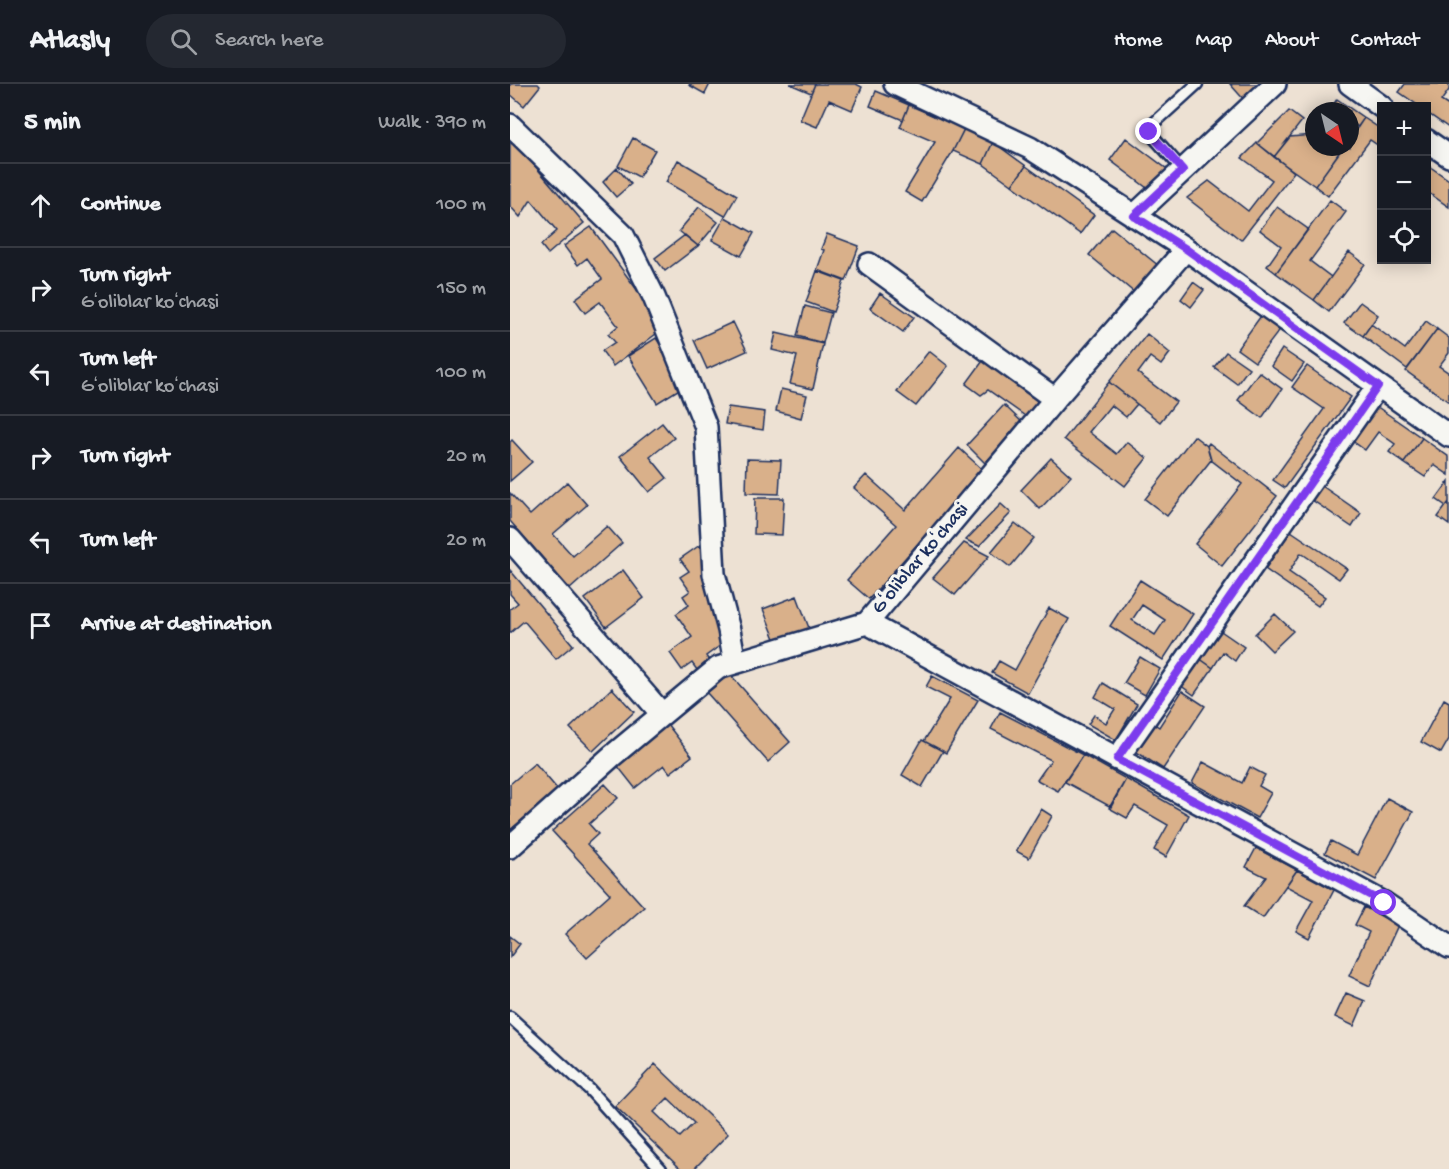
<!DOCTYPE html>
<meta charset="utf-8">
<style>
body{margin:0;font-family:"Gochi Hand",sans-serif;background:#242831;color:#f1f3f6}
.controls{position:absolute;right:18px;top:18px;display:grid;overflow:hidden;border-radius:0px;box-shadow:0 3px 15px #0003}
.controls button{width:54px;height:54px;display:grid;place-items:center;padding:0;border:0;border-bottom:2px solid #363941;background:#171b24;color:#f1f3f6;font:30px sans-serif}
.compass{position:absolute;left:795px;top:18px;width:54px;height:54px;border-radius:50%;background:#171b24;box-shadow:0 3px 15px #0003;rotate:145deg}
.stop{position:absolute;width:18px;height:18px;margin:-14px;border:4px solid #7c3aed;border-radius:50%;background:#fff}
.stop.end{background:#7c3aed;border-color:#fff;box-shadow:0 2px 6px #0008}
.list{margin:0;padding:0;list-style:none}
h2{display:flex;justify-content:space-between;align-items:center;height:78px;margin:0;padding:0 24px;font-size:26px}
h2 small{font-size:20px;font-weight:400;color:#9ea1a6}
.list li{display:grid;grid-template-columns:39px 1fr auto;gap:18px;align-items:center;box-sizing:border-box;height:84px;padding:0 24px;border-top:2px solid #363941}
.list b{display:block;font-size:22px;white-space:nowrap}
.list p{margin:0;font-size:20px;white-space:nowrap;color:#9ea1a6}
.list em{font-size:20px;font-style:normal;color:#9ea1a6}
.icon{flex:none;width:33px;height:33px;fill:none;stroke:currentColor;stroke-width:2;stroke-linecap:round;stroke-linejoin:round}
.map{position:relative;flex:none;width:939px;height:1085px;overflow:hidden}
header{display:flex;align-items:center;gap:36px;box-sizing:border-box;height:84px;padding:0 30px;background:#171b24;border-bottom:2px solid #363941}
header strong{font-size:28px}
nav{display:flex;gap:33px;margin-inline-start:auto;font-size:21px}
.search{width:420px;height:54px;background:#242831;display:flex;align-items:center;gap:15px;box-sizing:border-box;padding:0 21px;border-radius:33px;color:#9ea1a6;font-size:22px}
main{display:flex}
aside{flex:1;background:#171b24}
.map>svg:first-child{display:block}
.building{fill:#d9b08a;stroke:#1b2f5e;stroke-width:1.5;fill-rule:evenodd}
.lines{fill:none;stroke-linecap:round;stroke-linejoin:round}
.lane-casing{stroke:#1b2f5e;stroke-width:15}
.street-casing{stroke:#1b2f5e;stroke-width:26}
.lane{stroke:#f6f6f2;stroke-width:10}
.street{stroke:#f6f6f2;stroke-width:21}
.route{stroke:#7c3aed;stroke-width:8}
.labels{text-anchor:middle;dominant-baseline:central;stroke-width:6;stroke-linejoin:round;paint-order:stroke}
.street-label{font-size:20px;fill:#1b2f5e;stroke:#f6f6f2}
</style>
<header>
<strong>Atlasly</strong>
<div class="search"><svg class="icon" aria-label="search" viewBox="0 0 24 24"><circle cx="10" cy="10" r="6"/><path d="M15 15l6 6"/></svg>Search here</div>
<nav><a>Home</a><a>Map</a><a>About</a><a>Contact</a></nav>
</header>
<main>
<aside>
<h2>5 min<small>Walk · 390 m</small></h2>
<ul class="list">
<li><svg class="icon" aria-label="ahead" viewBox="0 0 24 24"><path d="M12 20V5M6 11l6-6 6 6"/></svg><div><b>Continue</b></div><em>100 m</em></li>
<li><svg class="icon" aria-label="right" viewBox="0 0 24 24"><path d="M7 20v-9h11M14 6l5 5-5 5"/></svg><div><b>Turn right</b><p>Gʻoliblar koʻchasi</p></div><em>150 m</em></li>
<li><svg class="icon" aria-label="left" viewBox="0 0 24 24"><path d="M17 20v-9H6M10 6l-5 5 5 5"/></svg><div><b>Turn left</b><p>Gʻoliblar koʻchasi</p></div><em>100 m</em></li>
<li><svg class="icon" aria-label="right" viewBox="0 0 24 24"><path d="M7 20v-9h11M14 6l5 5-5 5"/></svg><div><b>Turn right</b></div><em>20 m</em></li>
<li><svg class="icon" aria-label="left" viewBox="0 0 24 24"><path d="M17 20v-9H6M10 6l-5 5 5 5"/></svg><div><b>Turn left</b></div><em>20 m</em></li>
<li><svg class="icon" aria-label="arrive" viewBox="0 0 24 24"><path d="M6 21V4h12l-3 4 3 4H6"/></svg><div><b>Arrive at destination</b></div></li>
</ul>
</aside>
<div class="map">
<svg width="939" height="1085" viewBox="0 0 939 1085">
<rect width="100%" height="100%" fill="#ede1d3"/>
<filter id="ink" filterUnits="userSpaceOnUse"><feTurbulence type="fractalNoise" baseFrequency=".0167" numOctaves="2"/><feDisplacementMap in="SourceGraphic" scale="12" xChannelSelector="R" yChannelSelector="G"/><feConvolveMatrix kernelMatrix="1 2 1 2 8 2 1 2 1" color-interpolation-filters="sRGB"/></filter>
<g filter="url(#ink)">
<path class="building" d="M0,0h28l2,2 -16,20 -14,-12z
M180,0h20l-5,10 -16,-9z
M280,0h25l-4,9z
M305,0h41l6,3 -10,23 -23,-10 -12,27 -17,-7z
M720,0h36l-20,18z
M895,0h44v6l-8,11 8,5v22l-23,-16v-6h-7l-20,-14z
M366,7l33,14 -6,15 -33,-14z
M827,15l27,19 -6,9 -8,-5v-11h-15l-4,-3z
M399,21l55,24 -11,22 -31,51 -17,-10 30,-50 -35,-15z
M779,27l13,10 -28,36 -17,-14z
M854,34l18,12v18l-12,-8 -42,56 -13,-10 28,-39h7v-9z
M454,45l29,13 -10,22 -30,-13z
M803,51l1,12h17l8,6 -24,33 -41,-29 16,-20z
M0,53l74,86 -36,31 -7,-9 16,-14 -26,-31 -11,17 -10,-11z
M123,54l22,12 -16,27 -21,-11z
M616,54l41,31 -16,22 -41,-31z
M483,58l33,24 -14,19 -29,-21z
M747,59l37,29 -53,68 -54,-42 22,-17 39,30 24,-31 -30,-22z
M168,76l59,35 -12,21 -59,-34z
M916,80l23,16v27l-23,-16z
M516,82l68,49 -14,19 -68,-49z
M107,84l14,16 -15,13 -13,-15z
M820,116l16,12 -36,49 21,16 -17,23 -38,-27z
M189,123l19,15 -20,24 -19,-15z
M767,123l31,22 -32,44 -9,-7 14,-20 -21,-16z
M215,133l29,16 -13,23 -29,-16z
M81,143l68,93 1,11 -47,35 -11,-15 13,-9 -7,-8 10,-8 -18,-24 -15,11 -10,-14 27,-20 -15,-21 -9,7 -14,-19z
M602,144l47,38 -23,28 -47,-39z
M317,150l32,12 -13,35 -29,-11 7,-20 -3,-1z
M175,151l13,11 -33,25 -10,-13z
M839,168l16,12 -36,48 -15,-12z
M307,187l27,10 -11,31 -27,-10z
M683,198l11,8 -13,17 -10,-8z
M370,209l34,24 -11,15 -33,-24z
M850,218l18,13 -15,21 -19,-13z
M295,222l26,7 -8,30 -26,-7z
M753,229l19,14 -27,35 -18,-13z
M916,237l11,8 -30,40 -44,-33 8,-12 34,25z
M223,238l14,29 -40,18 -13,-29z
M927,245l12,9v15l-10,13 10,7v29l-43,-31z
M266,249l47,11 -10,45 -23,-5 7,-28 -25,-6z
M637,250l23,19 -9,12 -11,-8 -12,16 38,29 -16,20 -51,-40z
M146,254l30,47 -29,18 -29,-47z
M772,265l22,15 -12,17 -21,-15z
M419,267l19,15 -32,40 -19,-14z
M716,268l23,16 -12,16 -23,-17z
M475,274l57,40 -14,20 -40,-28 -7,5 -15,-11z
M797,282l44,31 -66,91 -12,-8 51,-71 -32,-22z
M749,288l23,17 -20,29 -24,-18z
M599,298l28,22 -11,13 -15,-12 -22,27 28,22 10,-12 20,16 -22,28 -61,-47z
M271,305l26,6 -6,23 -25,-7z
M494,321l19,18 -38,40 -18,-18z
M866,322l46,32 -18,25 -15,-11 6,-8 -17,-12 -13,18 -14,-10z
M218,323l37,5 -2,18 -38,-6z
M152,339l12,15 -24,19 17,21 -18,14 -29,-36z
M684,352l13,10 4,14 -44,56 -22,-17z
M912,354l27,19v18l-15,-10 -9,12 -21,-14z
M2,356l20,22 -22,19v-39z
M699,359l68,53 -55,70 -27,-22 47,-60 -31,-24 -4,-14z
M449,364l24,22 -114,129 -22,-19 49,-55 -42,-37 12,-13 39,35z
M541,374l20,18 -31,33 -19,-19z
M237,375l34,1 -2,34 -33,-1z
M939,397v21l-3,4 -10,-7z
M57,398l20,23 -34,29 20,22 34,-30 15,17 -52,46 -60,-68v-28l20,22z
M812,402l39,27 -9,14 -40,-27z
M245,414h29l-2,37 -28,-1z
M939,418v23l-11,-8z
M491,420l10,9 -32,33 -13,-6z
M505,439l19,15 -24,29 -19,-15z
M781,447l56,38 -8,10 -38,-26 -12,19 36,25 -7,9 -53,-37z
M454,459l25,13 -34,39 -22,-17z
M190,461l8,13 17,84 -19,14 3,5 -12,9 -5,-7 -10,7 -12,-17 22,-16 -16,-23 13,-9 -6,-9 7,-5 -10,-14 9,-6 -9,-12z
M0,486l63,75 -17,14 -32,-38 -14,12v-24l8,-6 -8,-9z
M113,486l21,28 -38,29 -21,-28z
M630,496l53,34 -30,46 -53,-34zM632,521l23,15 -10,15 -23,-15z
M287,512l12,32 -33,13 -13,-32z
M539,524l20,11 -41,74 -36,-20 7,-12 16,9z
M765,530l18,17 -21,20 -17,-17z
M708,545l26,18 -9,14 -12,-9 -10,16 -14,-10z
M630,573l20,12 -15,26 -21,-12z
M689,574l14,10 -19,27 -14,-10z
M219,589l61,69 -22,20 -61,-69z
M422,592l46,24 -32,53 -22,-12 26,-42 -24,-12z
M593,599l34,21 -21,36 -28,-16 6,-9 12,8 9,-14 -20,-12z
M102,604l22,24 -41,39 -23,-23z
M672,607l23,15 -42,63 -28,-18 18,-28 6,4z
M934,615l5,3v37l-8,14 -20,-11z
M490,628l83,43 -25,36 -21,-11 14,-20 -60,-31z
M157,640l25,32 -22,17 -6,-8 -29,23 -19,-24z
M412,656l21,11 -21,36 -20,-12z
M573,671l43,24 -15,28 -46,-25z
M693,678l39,21 8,-16 15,8 -6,11 12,7 -14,25 -65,-35z
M25,679l23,27 -48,40v-46z
M616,695l63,36 -23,42 -12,-7 14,-25 -33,-19 -8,12 -18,-10z
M95,700l13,14 -29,26 9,10 -11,10 57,63 -57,51 -22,-24 45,-40 -58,-63z
M877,714l26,14 -37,68 -51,-27 6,-12 26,14z
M531,725l11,7 -23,42 -13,-7z
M746,764l41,22 -34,48 -19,-12 22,-29 -20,-10z
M787,786l37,20 -25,48 -13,-7 17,-31 -27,-14z
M854,823l34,18 -28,61 -21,-10 20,-44 -14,-7z
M0,852l10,8 -10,13z
M836,909l19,8 -11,25 -19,-9z
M145,980l73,70 -34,35h-13l-66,-63zM158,1014l26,25 -14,14 -26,-25z"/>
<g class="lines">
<defs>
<path id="lane" d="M673,86l-34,-38 3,-7 45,-41
M0,933l79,72 72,80"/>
<path id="street" d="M385,0l135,64 156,101 263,187
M840,0l32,23
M0,41l113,110 31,62 52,130 8,147 15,56 6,33
M916,56l23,16
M624,132l141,-132
M359,180l186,135
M0,455l152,175
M357,539l517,280 65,44
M607,675l261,-373
M0,763l102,-91 106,-88 149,-45 188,-224 131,-150"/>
</defs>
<use href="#lane" class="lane-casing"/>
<use href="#street" class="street-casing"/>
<use href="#lane" class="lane"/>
<use href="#street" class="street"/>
</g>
</g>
<g class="lines" filter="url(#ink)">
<path class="route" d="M639,48l34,38 -49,46 52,33 192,137 -261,373 267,144"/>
</g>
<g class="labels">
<g class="street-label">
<text transform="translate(411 475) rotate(-50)">Gʻoliblar koʻchasi</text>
</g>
</g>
</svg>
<div class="controls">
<button>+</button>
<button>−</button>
<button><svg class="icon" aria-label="locate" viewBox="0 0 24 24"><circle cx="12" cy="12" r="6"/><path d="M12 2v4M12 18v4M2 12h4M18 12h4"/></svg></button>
</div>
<svg class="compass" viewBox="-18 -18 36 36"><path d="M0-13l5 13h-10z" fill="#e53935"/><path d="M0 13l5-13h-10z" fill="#9ea1a6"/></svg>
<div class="stop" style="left:874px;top:819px"></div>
<div class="stop end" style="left:639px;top:48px"></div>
</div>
</main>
